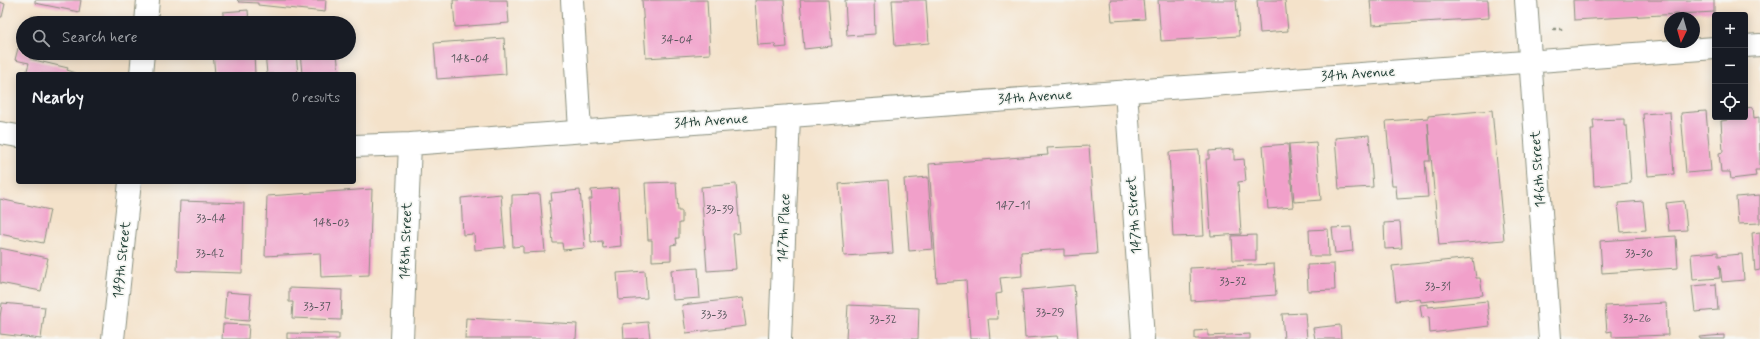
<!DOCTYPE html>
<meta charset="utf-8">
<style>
body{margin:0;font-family:Mynerve,sans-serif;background:#242831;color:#f1f3f6}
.controls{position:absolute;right:12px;top:12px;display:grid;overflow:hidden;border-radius:4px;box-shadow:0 2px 10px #0003}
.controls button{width:36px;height:36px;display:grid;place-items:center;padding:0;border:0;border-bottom:1px solid #363941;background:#171b24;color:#f1f3f6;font:20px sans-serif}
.compass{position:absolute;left:1664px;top:12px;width:36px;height:36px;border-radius:50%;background:#171b24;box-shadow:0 2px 10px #0003;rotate:185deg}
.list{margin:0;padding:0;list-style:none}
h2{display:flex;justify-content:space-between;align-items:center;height:52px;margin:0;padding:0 16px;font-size:17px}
h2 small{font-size:13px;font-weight:400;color:#9ea1a6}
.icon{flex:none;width:22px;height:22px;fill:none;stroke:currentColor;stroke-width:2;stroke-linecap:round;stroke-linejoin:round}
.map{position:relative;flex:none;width:1760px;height:339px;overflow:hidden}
.search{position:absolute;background:#171b24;box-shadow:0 2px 10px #0003;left:16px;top:16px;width:340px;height:44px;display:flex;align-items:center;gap:10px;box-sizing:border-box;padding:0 14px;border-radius:22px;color:#9ea1a6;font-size:15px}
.panel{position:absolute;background:#171b24;box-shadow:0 2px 10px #0003;left:16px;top:72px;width:340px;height:112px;border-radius:4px}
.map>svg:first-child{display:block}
.building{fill:#f1a0ca}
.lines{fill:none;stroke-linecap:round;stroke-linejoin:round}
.street-casing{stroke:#8a907f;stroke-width:24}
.path{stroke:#8a907f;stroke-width:2.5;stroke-dasharray:3 3;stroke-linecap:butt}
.street{stroke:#fff;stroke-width:22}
.labels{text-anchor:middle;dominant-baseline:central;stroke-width:3.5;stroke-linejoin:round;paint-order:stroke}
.number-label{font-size:12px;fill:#54565a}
.street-label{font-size:14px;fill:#1f3d34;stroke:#f6f6f2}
</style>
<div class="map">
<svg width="1760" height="339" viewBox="0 0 1760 339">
<rect width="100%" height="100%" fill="#f6f6f2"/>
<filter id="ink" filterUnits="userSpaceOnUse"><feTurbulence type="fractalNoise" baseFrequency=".025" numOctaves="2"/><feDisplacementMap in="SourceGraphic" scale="8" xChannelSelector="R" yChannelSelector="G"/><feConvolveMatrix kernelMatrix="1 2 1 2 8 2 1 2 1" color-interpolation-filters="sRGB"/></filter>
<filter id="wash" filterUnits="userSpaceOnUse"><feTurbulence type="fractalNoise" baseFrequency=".012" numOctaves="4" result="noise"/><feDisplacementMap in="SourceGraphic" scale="16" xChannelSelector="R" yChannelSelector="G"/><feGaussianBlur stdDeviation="0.9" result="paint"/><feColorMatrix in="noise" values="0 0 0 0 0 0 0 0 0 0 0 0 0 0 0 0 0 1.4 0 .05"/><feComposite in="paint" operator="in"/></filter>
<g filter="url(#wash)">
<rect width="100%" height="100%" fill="#f4e2ca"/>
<g id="blocks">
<path class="building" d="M35,0h46l-2,12 -44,-9z
M237,0h89l-1,12 -67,-7v-2l-19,-1z
M453,0h54l2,23 -54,4z
M642,0h65l3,54 -64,4z
M755,0h29l3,47 -11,1 -1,-4 -17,1z
M800,0h28l4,46 -28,3z
M845,0h29l1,34 -28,2z
M892,0h34l3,43 -34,3z
M1110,0h33l2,19 -33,2z
M1158,0h78l3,36 -78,5z
M1257,0h28l3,31 -28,2z
M1370,0h118l1,18 -117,7z
M1573,0h141v12l-140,8z
M0,2l5,2 -3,13h-2z
M248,10l1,13h-26v-11z
M32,16l24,7h-26z
M504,38l2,36 -69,5 -3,-36z
M18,48l5,1v4h8l-1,6 38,9 -1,2 9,3v1h-50l3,-11 -14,-3z
M213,53h41l1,21h-40z
M265,53h31l2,21h-31z
M300,53h37l2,21h-37z
M1753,107l1,11 5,-1 1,53h-5l1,6 -25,3 -1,-7h-9l-2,-19 4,-1 -2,-31 6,-1 -1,-3h19v-9z
M1492,110l12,130 -65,5 -11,-122 2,38h-5l3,36 -31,2 -1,-13h-4l-6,-65 42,-3v-2z
M1706,111l5,60 -25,2 -5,-60z
M1670,112l4,62 -26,2 -5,-62z
M1624,119v7h3l4,57 -37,3 -3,-57h3l-1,-9z
M1369,135l4,52 -34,2 -4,-51z
M1316,142l5,58 -27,2 -5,-58z
M1288,144l5,63 -25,2 -5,-63z
M1089,146l8,108 -33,2v-7l-43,3 1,24 -22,2 2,15 -6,1 2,25h-10l2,20h-20l-4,-59 -29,2 -8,-118 119,-9 -1,-7z
M1234,149v11l10,-1 2,22 -8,1 3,52 -30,2 -5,-77h3v-8z
M1199,150l5,86 -31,1 -4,-85z
M928,177l5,72 -24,2 -5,-72z
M888,180l5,73 -49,3 -5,-72z
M676,182l2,29h4v12h-3v15h-3l1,6 -6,1v15l-19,1v-21h-4l-3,-57z
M736,184l4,49 -7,1 3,35 -29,2 -6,-84z
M618,188l3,58 -18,2 -1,-7 -11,1 -2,-43h3l-1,-9z
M372,189l-3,86 -48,2 -1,-24 -55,3 2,-60z
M580,190l5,58 -22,2 -1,-7h-9l-4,-42h3l-1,-8z
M501,194l4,53 -30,3 -1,-16 -11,1 -2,-37z
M540,194l5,58 -22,1v-7l-10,1 -2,-43h1v-9z
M1760,195v28l-22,1 -2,-27z
M0,199l50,11 -7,33 -43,-9z
M180,201l64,2 -2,70 -65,-2z
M1643,201l3,29 -25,2 -3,-29z
M1684,201l3,29 -18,1 -3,-28z
M1400,222l2,26 -17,1 -1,-26z
M1351,227l2,24 -18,2 -3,-25z
M1328,229l1,27h-19l-1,-26z
M1760,232v38l-5,1 -3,-38z
M1256,235v25h-23l-1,-24z
M1676,236l2,32 -76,5 -2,-32z
M0,248l48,10 -7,33 -41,-8z
M1718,252v4l24,-2 2,26 -22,2 -2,-17h-1l1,13 -27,2 -2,-26z
M1473,258l3,20h4l3,17 -62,7 -1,-4 -24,3 -4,-35z
M1274,264l2,31 -85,6 -1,-33z
M1334,264l1,26 -27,1 -1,-26z
M698,268l2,30 -27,2 -2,-30z
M645,271l2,27 -28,2 -2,-27z
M1716,284l2,26 -23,2 -3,-26z
M1074,285l4,54h-20l-1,-3 -32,2 -3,-48z
M289,288l53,2 -1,30 -49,-2 1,-16h-4z
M226,292l25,2 -2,27 -25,-2z
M742,298l4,28 -60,7 -4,-28z
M1487,301l3,25 -60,7 -1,-16 -7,1 -2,-13 8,-1v3z
M2,303l43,4 -4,32 -41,-5v-17z
M1666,303l2,32 -56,2v-6l-5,1 -2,-26z
M848,305l71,3 -1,31h-72z
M1305,313l2,26h-23l-2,-25z
M466,318l111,6 -1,15h-111z
M648,322l2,16 -26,1 -1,-15z
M223,324l26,1 -1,14h-26z
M1340,325l1,14h-26l-2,-11z
M1208,330v6l42,-2v5h-55v-8z
M287,333l52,1v5h-52z
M1724,335v4h-24l-1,-2z"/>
</g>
</g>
<g filter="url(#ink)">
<use href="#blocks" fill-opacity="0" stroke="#8a907f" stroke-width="1"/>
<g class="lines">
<defs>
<path id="street" d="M572,0l8,130
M1526,0l24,339
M146,23l2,-23
M1745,46l15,-1
M141,74l2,-21
M1126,91l17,248
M0,133l18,3
M354,146l56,-2 1305,-96
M113,339l17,-157
M402,339l8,-195
M780,339l9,-223"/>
</defs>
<use href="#street" class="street-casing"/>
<path class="path" d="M1553,29h8v4"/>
<use href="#street" class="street"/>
</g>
</g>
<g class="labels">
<g class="number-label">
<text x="677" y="40">34-04</text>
<text x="470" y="59">148-04</text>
<text x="1013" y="206">147-11</text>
<text x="720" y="210">33-39</text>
<text x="211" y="219">33-44</text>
<text x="331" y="223">148-03</text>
<text x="210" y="254">33-42</text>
<text x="1639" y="254">33-30</text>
<text x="1233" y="282">33-32</text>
<text x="1438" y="287">33-31</text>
<text x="317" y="307">33-37</text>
<text x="1050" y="313">33-29</text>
<text x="714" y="315">33-33</text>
<text x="1637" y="319">33-26</text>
<text x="883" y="320">33-32</text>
</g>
<g class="street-label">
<text transform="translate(1358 74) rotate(-4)">34th Avenue</text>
<text transform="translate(1035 97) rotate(-4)">34th Avenue</text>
<text transform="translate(711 121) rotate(-4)">34th Avenue</text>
<text transform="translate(1538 169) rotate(-94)">146th Street</text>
<text transform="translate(1134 215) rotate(-94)">147th Street</text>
<text transform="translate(784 228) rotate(-88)">147th Place</text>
<text transform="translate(406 241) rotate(-88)">148th Street</text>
<text transform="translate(122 260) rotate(-84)">149th Street</text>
</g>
</g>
</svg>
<div class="controls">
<button>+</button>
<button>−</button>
<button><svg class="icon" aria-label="locate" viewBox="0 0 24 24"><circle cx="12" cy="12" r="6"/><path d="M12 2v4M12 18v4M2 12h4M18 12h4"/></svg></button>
</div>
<svg class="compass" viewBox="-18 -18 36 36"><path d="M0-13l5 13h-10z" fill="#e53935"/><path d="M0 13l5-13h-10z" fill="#9ea1a6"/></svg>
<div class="search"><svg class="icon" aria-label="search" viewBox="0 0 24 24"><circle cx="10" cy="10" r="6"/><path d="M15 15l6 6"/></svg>Search here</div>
<section class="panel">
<h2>Nearby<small>0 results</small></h2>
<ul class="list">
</ul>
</section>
</div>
